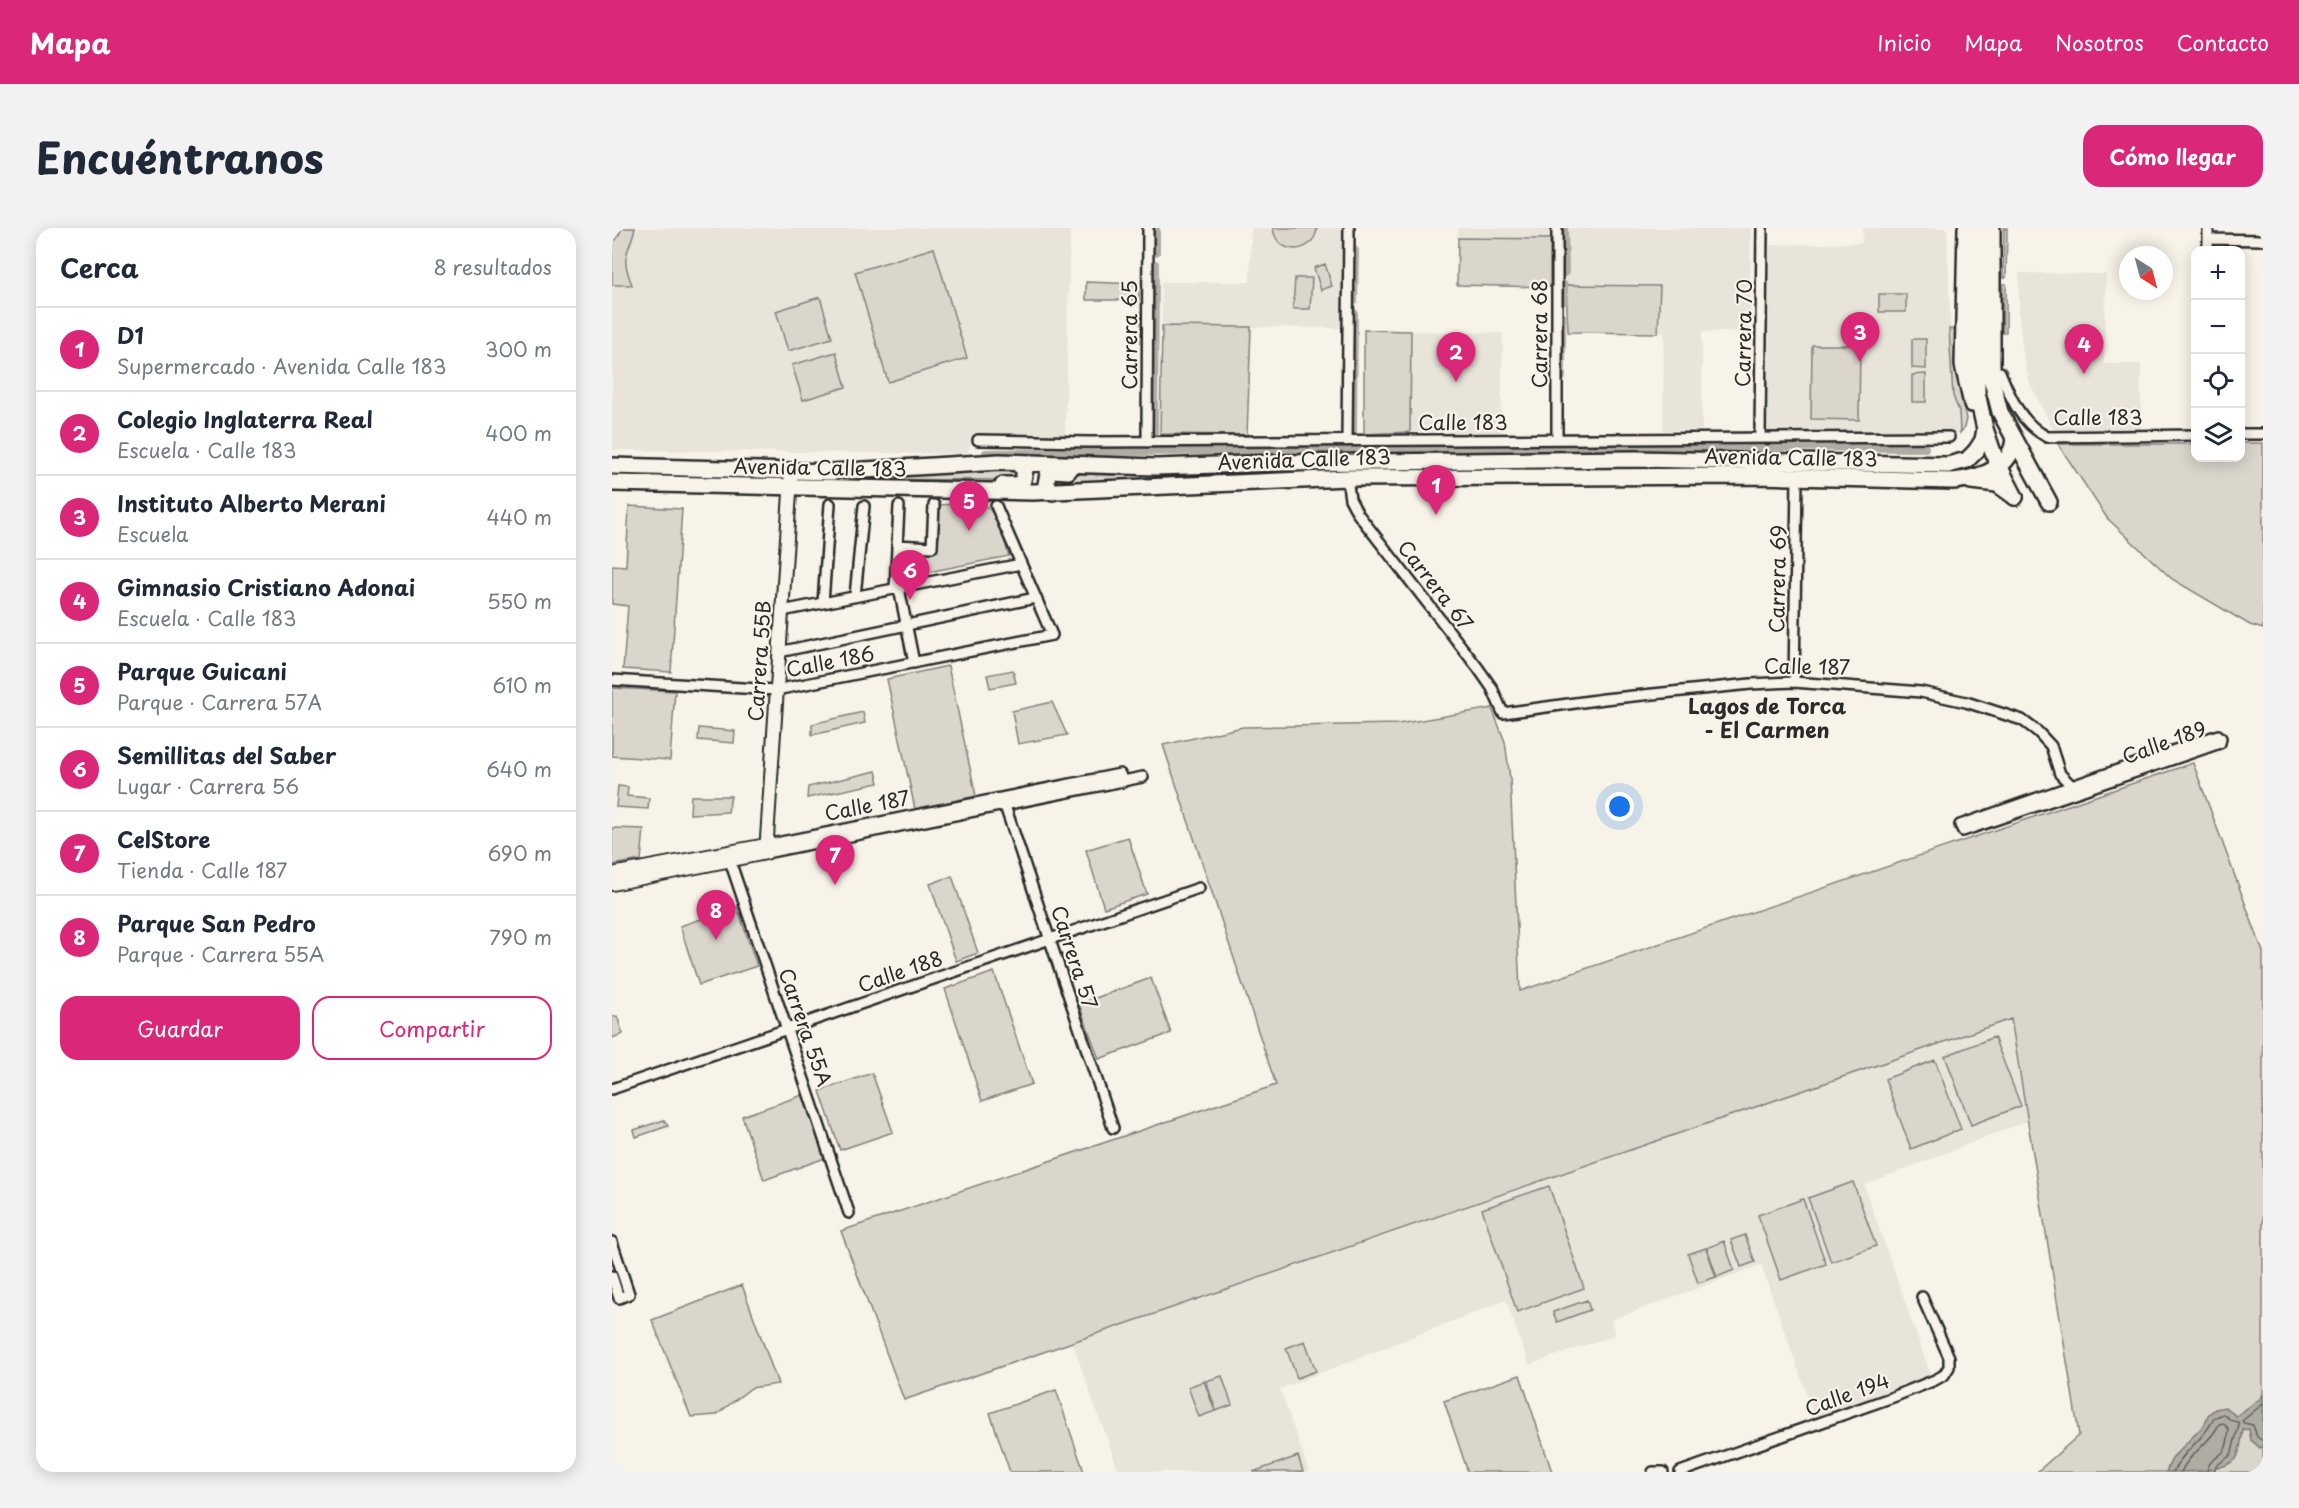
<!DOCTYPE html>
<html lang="es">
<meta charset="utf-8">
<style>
body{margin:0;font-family:"Playpen Sans",sans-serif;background:#f2f2f3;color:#1f2937}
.controls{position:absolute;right:18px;top:18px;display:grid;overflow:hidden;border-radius:12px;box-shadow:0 3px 15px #0003}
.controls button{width:54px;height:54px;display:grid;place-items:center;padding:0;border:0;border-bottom:2px solid #e0e1e3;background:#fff;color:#1f2937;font:30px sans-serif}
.compass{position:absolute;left:1507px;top:18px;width:54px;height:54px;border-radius:50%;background:#fff;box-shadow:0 3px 15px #0003;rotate:144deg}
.you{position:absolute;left:1008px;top:579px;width:21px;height:21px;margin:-15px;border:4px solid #fff;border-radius:50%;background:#1a73e8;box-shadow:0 0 0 9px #1a73e833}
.badge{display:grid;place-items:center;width:39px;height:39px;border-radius:50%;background:#db2777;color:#fff;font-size:20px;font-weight:700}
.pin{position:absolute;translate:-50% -50px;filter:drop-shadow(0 2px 3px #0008)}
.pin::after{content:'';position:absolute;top:32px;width:21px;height:18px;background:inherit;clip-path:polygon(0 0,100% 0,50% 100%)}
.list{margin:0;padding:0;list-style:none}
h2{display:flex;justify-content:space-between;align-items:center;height:78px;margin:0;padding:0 24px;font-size:26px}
h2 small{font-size:20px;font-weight:400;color:#747a83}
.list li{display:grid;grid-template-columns:39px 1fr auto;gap:18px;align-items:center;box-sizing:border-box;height:84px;padding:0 24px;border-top:2px solid #e0e1e3}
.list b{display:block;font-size:22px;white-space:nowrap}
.list p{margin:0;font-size:20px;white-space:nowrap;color:#747a83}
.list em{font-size:20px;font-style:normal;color:#747a83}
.actions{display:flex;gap:12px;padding:18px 24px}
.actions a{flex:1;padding:14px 0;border:2px solid #db2777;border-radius:18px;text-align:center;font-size:21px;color:#db2777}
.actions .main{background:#db2777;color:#fff}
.icon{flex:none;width:33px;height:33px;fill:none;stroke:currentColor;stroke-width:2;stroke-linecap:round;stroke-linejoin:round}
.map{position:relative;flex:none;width:1651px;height:1244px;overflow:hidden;border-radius:18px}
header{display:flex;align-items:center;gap:36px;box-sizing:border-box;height:84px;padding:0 30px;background:#db2777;color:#fff}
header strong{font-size:28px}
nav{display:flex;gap:33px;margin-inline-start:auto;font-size:21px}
.intro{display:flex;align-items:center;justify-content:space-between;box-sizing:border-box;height:144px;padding:0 36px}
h1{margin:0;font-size:42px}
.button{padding:15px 27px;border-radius:18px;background:#db2777;color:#fff;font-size:21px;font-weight:700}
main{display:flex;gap:36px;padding:0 36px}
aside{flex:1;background:#fff;border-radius:18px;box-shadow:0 3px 15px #0003}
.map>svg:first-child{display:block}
.built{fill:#e8e4da}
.green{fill:#dad6cc;stroke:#82807c;stroke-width:1.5}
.water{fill:#afaca4;stroke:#7a7874;stroke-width:1.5}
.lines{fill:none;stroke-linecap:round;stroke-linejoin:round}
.shore{stroke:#605f5b;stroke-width:1.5}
.stream{stroke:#7a7874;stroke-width:2}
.canal{stroke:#afaca4;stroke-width:8}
.minor-casing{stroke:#2b2b2b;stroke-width:14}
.tertiary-casing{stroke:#2b2b2b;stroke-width:16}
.primary-casing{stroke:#2b2b2b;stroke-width:20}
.trunk-casing{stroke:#2b2b2b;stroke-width:20}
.minor{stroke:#f7f3e8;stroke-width:9}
.tertiary{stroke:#f7f3e8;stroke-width:12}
.primary{stroke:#f7f3e8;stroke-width:15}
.trunk{stroke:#f7f3e8;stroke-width:15}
.labels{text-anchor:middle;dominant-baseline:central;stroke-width:4.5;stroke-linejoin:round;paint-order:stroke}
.street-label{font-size:20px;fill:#2b2b2b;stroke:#f7f3e8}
.neighbourhood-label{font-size:21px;font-weight:bold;fill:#2b2b2b;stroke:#f7f3e8}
</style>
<header>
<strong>Mapa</strong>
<nav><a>Inicio</a><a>Mapa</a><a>Nosotros</a><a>Contacto</a></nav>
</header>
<div class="intro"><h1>Encuéntranos</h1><a class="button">Cómo llegar</a></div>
<main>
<aside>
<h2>Cerca<small>8 resultados</small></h2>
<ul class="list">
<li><span class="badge">1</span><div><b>D1</b><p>Supermercado · Avenida Calle 183</p></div><em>300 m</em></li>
<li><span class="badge">2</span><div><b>Colegio Inglaterra Real</b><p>Escuela · Calle 183</p></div><em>400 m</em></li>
<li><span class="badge">3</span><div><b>Instituto Alberto Merani</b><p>Escuela</p></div><em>440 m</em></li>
<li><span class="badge">4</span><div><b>Gimnasio Cristiano Adonai</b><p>Escuela · Calle 183</p></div><em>550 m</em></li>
<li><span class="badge">5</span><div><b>Parque Guicani</b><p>Parque · Carrera 57A</p></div><em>610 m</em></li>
<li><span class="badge">6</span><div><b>Semillitas del Saber</b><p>Lugar · Carrera 56</p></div><em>640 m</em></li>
<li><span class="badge">7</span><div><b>CelStore</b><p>Tienda · Calle 187</p></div><em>690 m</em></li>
<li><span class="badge">8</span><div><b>Parque San Pedro</b><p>Parque · Carrera 55A</p></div><em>790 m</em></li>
</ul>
<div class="actions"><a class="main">Guardar</a><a>Compartir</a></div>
</aside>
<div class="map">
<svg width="1651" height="1244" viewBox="0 0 1651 1244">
<rect width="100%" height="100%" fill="#f7f3e8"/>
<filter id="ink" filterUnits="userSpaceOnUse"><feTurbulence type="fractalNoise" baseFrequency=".0167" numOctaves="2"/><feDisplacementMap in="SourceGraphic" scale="12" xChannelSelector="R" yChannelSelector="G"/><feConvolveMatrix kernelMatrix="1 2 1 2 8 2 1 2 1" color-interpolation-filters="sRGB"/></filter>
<g filter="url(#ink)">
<path class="built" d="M0,0h458l-5,209 -93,1 -5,16 -355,-4z
M639,0h91l-1,100 -179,-2 -1,-44h89z
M846,0h92v11l-92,-1z
M954,0h185l-1,103 -48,1v98h-39l1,-97h-6l2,-47 -94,-1z
M1251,0h84l6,168 6,15 1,22 -193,-1 3,-187 92,-2z
M1407,45l87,1 -2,90h37v65h-88l-23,-45 -6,-23 -5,-41z
M799,103l92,2 -2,99h-91z
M1399,791l16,102 -163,64 67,191 -116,41 -54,-152 -150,55 4,15 -86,30 -23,-65 -226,89 29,83h-190l-47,-130z"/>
<path class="green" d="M10,0h13c-7,28 -15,26 -3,57h-20v-44l5,-2z
M661,0h44c-3,28 -41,28 -44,0z
M1392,0h3l-1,50h-3z
M846,10l92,1v48l-93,-2z
M322,20l33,110 -79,24 -33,-110z
M713,36l7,22 -11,4 -7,-22z
M683,50h17l-2,31h-17z
M474,54l53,2v16h-53z
M1391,56h3v48l-3,1z
M954,57l94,1 -2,47 -90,-1z
M1267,66h27v18h-27z
M208,69l12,41 -44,13 -12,-40z
M550,98l89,1 -4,108 -87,-1z
M1337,101l6,1v38l11,51 -2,9 -4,5 -1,-22 -6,-15z
M752,102l47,1 -1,101 -46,2z
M1300,111h14v30l-14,-1z
M1200,117h48l-1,75 -48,-1z
M224,124l10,35 -43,13 -11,-35z
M1314,146v28h-14v-27z
M1629,215h22v186l-13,-4 -78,-46 -65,-61 -49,-74h137l1,14h44z
M1106,238l229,4 1,3c-227,-4 -454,-7 -681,0 -71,2 -142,7 -213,11l-3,-7 23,-3 38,1 57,-4 95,-2z
M400,239l6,3 -1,10 -210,-1v-3z
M367,275c20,5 24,35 30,53l-96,19v-25l25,1v-46z
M17,278l53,3 -11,163 -48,-3 5,-63 -16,-2v-39l14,1z
M336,438l28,130 -61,13 -28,-130z
M401,442l3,13 -26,5 -3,-13z
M0,460l63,3 -5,69 -58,-4z
M440,474l15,33 -49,9 -6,-33z
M880,480l13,34 5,36 10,213 673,-228 70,189v520h-226l42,-37 -68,-416 -1107,381 -63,-169 435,-146 -113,-340 80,-18 155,-3z
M251,484l2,11 -53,12v-11z
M87,500l36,3 -1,12 -36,-3z
M264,543l3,12 -72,15 1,-11z
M6,558l10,1 -1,9 22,2 -1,11 -32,-2z
M79,568h40l-3,16 -38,2z
M0,600l32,1 -3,31 -29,5z
M516,609l19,57 -43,14 -18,-58z
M340,648l26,77 -22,8 -26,-77z
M125,679l20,59 -58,19 -19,-59z
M382,744l38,112 -50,17 -37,-112z
M539,750l20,55 -72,26 -20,-55z
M5,788l6,18 -11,4v-21z
M1382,809l27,69 -50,19 -26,-69z
M1323,832l26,69 -50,20 -26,-70z
M260,845l21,59 -53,18 -20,-59z
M191,867l22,63 -61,22 -22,-64z
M52,892l4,6 -32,11 -2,-7z
M1241,954l23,64 -45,16 -23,-64z
M937,958l35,102 -67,24 -35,-103z
M1191,971l23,65 -45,16 -23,-65z
M1133,1007l10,27 -14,5 -10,-27z
M1112,1013l10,29 -17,7 -10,-29z
M1094,1020l10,29 -18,6 -10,-29z
M130,1057l36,99 -27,4 -35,27 -25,2 -39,-97z
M975,1072l3,10 -33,12 -4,-10z
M693,1113l11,30 -19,7 -11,-30z
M908,1147l32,97h-84l-24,-71z
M610,1148l10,29 -16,6 -10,-30z
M592,1153l11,30 -16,6 -11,-30z
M444,1162l28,82h-74l-20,-59z
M686,1228l5,16h-50z"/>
<path class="water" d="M1651,1166v52l-3,2 -9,-8 -2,-11 -6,1c-2,9 -2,21 -7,29 -14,13 -49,13 -70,13l6,-14 33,-34 3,-9 7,-6 10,-2 11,9 25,-18z"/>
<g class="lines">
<path class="shore" d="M1651,1176l-21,17 2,2 9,2 4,12 6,4
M1561,1244c9,-21 32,-33 41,-54l9,-4 9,7 6,1 1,3 -8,30 -15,11 -2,6
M1569,1244c8,-19 30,-29 38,-48l4,-1 6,6c-1,6 -1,15 -4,20 -6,11 -17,9 -18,23"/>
<path class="stream" d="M742,76v-3"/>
<path class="canal" d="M952,0l1,45
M544,24v-24
M742,73l1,-50
M952,73v-16
M950,89v60
M741,205l1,-120
M542,209l1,-173
M374,225l763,-6 176,1"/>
<defs>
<path id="minor" d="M1596,11l55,1
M1596,22v-22
M1388,144c11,27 21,51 47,65l149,-2
M1628,206h23
M1148,210l2,-210
M945,211v-211
M366,212l111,2 860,-5
M735,213l2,-213
M535,214l1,-214
M735,250l3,21 8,15 120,154 14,20 11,25 101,-14 147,-15 43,-2 127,10 45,10 56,18 16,12 13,14 9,28 12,12
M285,317l35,2 2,-42
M287,360l15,75
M283,361l4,-83
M243,368l9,-90
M211,375l7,-99
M170,383l239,-47
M167,424l256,-54
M0,452l164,10 276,-55 -56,-129
M1182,454l3,-205
M1606,507l3,3 -1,5 -17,6 -240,82 -3,-6z
M391,572l110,328
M154,617l354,-71 3,8
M154,625l377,-76
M116,627l121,358
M0,861l587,-201
M0,1014l17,52 -10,4 -7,-22
M1041,1244h10
M1068,1244l213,-75 42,-17 9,-5 5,-8v-10l-27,-60"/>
<path id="tertiary" d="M0,646l154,-29
M0,656l154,-31 25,-375"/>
<path id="primary" d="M0,238l219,6 168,-10 157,5 121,-4 359,-4 312,6 19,-5 9,-9
M1359,253l26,3 18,13
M0,255l421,9 314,-14 409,-2 197,5c26,-3 59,-12 61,-42
M391,257h15l5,-5 2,-10 -8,-7
M441,264l-7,-8 2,-10 5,-4 15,1"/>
<path id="trunk" d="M1354,0l-3,137 9,39
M1380,0v153l8,31 49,90
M1373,201l10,29 20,39
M1364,223l7,-11 2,-11 -8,-36v-165"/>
</defs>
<use href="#minor" class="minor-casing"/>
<use href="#tertiary" class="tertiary-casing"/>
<use href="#primary" class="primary-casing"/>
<use href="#trunk" class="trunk-casing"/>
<use href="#minor" class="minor"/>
<use href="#tertiary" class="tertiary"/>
<use href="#primary" class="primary"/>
<use href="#trunk" class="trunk"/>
</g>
</g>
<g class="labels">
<g class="street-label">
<text transform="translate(1131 105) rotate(-89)">Carrera 70</text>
<text transform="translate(927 106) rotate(-90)">Carrera 68</text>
<text transform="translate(517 107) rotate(-90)">Carrera 65</text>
<text x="1486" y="189">Calle 183</text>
<text x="851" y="194">Calle 183</text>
<text transform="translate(1179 229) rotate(1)">Avenida Calle 183</text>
<text transform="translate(692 231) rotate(-2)">Avenida Calle 183</text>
<text transform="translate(208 239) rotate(1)">Avenida Calle 183</text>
<text transform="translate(1165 351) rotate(-89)">Carrera 69</text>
<text transform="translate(824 357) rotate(52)">Carrera 67</text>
<text transform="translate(147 433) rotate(-86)">Carrera 55B</text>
<text transform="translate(218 433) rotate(-11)">Calle 186</text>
<text transform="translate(1195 438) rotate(1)">Calle 187</text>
<text transform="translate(1552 514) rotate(-20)">Calle 189</text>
<text transform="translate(255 577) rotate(-11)">Calle 187</text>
<text transform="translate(463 729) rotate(72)">Carrera 57</text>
<text transform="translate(288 743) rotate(-19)">Calle 188</text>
<text transform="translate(194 799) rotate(71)">Carrera 55A</text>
<text transform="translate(1235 1166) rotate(-20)">Calle 194</text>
</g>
<g class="neighbourhood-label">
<text x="1155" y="477">Lagos de Torca<tspan x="1155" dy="24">- El Carmen</tspan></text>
</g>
</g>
</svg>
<div class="controls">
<button>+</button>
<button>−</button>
<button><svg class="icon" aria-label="locate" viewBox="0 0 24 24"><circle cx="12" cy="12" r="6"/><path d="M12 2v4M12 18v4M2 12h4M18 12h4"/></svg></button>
<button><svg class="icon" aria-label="layers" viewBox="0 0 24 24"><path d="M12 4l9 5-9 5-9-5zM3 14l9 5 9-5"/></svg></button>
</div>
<svg class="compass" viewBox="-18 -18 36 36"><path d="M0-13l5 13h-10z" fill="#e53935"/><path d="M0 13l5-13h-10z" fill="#747a83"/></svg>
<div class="you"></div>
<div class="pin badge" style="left:824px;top:287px">1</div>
<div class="pin badge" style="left:844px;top:154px">2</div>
<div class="pin badge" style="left:1248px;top:134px">3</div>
<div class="pin badge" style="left:1472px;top:146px">4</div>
<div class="pin badge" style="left:357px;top:303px">5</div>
<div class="pin badge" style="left:298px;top:372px">6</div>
<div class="pin badge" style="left:223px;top:657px">7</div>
<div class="pin badge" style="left:104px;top:712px">8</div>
</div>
</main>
